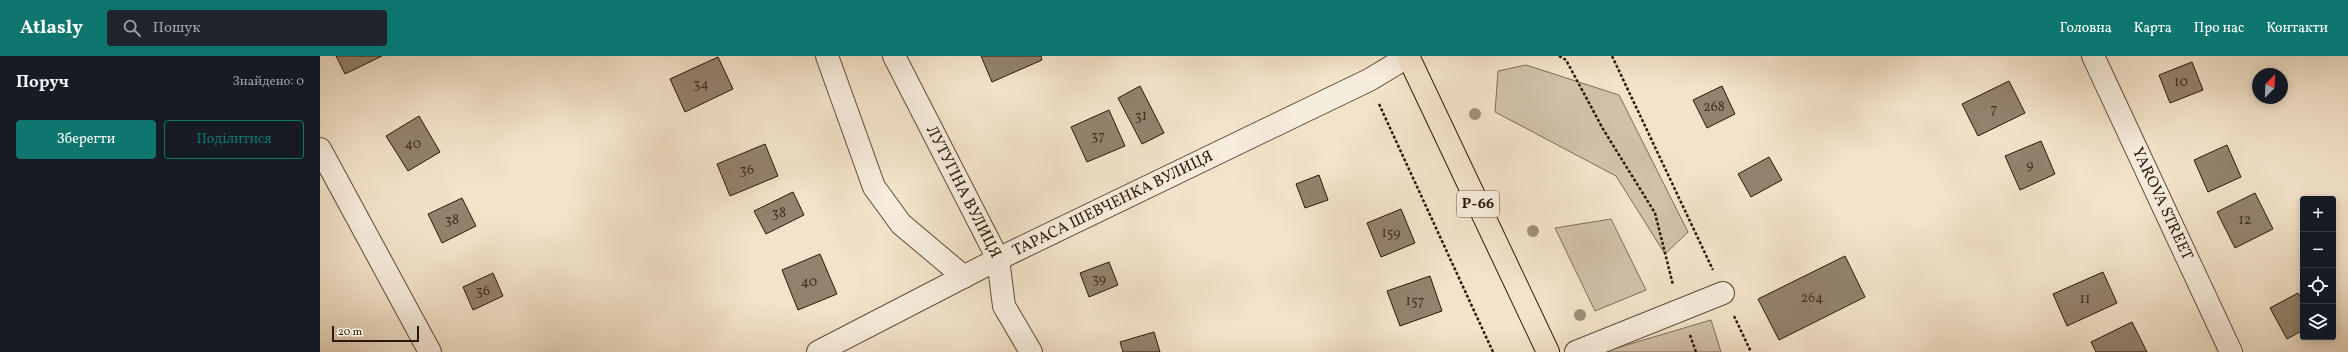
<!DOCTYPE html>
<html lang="uk">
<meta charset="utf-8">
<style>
body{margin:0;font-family:Vollkorn,serif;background:#20242c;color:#f1f3f6}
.controls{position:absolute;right:12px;bottom:12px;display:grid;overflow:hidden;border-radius:4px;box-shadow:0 2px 10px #0003}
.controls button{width:36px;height:36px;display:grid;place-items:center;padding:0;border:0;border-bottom:1px solid #363941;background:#171b24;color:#f1f3f6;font:20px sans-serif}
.compass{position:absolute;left:1932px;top:12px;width:36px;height:36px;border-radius:50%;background:#171b24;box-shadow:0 2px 10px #0003;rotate:23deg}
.scale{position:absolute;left:12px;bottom:10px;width:87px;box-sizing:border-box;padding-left:4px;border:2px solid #2a1908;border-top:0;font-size:11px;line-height:14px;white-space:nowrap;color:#2a1908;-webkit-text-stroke:3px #f7eddd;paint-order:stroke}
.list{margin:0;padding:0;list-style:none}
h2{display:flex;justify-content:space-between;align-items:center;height:52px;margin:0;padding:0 16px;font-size:17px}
h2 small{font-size:13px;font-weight:400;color:#9ea1a6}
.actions{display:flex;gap:8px;padding:12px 16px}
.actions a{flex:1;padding:9px 0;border:1px solid #0f766e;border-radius:4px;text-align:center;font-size:14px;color:#0f766e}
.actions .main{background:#0f766e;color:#fff}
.icon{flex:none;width:22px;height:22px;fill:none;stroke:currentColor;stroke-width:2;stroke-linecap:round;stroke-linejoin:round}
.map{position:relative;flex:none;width:2028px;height:296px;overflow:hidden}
header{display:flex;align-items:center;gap:24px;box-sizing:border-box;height:56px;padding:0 20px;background:#0f766e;color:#fff}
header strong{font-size:19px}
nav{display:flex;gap:22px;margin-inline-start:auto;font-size:14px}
.search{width:280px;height:36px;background:#20242c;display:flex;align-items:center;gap:10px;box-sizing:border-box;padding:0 14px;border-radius:4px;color:#9ea1a6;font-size:15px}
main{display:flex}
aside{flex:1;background:#171b24}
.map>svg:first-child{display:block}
.green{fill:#d1c1a9;stroke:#7e6d58}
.building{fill:#93826d;stroke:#2a1908}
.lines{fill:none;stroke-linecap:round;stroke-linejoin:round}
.minor-casing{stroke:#5c4c38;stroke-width:24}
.major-casing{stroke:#2a1908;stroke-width:24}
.path{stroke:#2a1908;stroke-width:2.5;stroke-dasharray:3 2;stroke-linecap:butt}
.minor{stroke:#f7eddd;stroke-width:22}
.major{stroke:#f3e3ca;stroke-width:22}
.tree{fill:#a08f7a}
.labels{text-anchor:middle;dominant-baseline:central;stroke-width:3;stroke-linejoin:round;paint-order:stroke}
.number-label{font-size:14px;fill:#443321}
.shield{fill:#f7eddd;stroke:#685948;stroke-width:1}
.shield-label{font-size:15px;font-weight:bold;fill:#2a1908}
.street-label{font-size:16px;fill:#2a1908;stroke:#f7eddd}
</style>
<header>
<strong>Atlasly</strong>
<div class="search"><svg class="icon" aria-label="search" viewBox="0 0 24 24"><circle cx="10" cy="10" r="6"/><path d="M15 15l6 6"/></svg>Пошук</div>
<nav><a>Головна</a><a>Карта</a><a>Про нас</a><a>Контакти</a></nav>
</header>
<main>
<aside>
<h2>Поруч<small>Знайдено: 0</small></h2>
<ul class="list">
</ul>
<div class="actions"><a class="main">Зберегти</a><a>Поділитися</a></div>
</aside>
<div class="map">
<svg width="2028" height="296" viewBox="0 0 2028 296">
<rect width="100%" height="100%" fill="#f3e3ca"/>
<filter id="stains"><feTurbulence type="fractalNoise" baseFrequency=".005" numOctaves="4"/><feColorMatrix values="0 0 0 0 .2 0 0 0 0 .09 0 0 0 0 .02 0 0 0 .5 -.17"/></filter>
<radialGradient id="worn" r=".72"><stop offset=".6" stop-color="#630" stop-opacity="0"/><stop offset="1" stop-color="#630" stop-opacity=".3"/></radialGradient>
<path class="green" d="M1206,9l93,30 69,137 -23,22 -49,-78 -121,-64 3,-41z
M1291,163l35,71 -51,21 -40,-83z
M1391,264l10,32h-118z"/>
<path class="building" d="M16,0h46l-37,18z
M661,0h60l1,4 -50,22z
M398,1l15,32 -48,23 -15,-33z
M1872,6l11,28 -33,13 -11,-28z
M1689,25l16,32 -47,23 -16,-32z
M820,30l24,47 -22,11 -24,-46z
M1402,30l13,28 -28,14 -14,-28z
M789,54l16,36 -38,16 -16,-35z
M99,60l21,36 -32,19 -22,-35z
M1721,85l14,33 -35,16 -15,-34z
M445,88l13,32 -48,20 -13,-32z
M1907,89l14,32 -33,15 -14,-32z
M1449,101l13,23 -31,17 -13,-23z
M999,119l9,25 -23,8 -9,-24z
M473,136l11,23 -38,19 -12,-23z
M1935,137l18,36 -38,19 -18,-36z
M142,142l14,28 -34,17 -14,-29z
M1081,153l14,34 -34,14 -14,-34z
M500,198l17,40 -39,16 -16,-40z
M1525,200l20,41 -86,43 -21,-41z
M789,206l9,23 -29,12 -9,-24z
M1783,216l14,31 -50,23 -14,-32z
M173,217l10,23 -30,14 -10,-23z
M1110,220l12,35 -42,15 -13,-35z
M1978,237l5,9v28l-16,9 -17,-31z
M1812,266l15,30h-51l-5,-10z
M834,276l6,20h-37l-3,-10z"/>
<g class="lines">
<defs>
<path id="minor" d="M507,0l47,131 27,37 63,53
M574,0l104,203 6,47 27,46
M1773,0l138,296
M0,93l110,203
M498,296l180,-93 371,-179 40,-24
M1256,296l147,-59"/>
<path id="major" d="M1088,0l140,296"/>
</defs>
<use href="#minor" class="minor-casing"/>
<use href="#major" class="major-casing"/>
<path class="path" d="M1239,0l7,4 37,69 52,84 18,72
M1292,0l101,214
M1059,48l114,248
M1414,260l17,36
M1370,279l6,17"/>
<use href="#minor" class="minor"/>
<use href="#major" class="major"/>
</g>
<g class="tree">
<circle cx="1155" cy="58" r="6"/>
<circle cx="1213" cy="175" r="6"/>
<circle cx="1260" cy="259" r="6"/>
</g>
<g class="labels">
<g class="number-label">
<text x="1861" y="26">10</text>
<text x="381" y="28">34</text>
<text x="1394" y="51">268</text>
<text x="1674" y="53">7</text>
<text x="821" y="60">31</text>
<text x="778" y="80">37</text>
<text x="93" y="88">40</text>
<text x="1710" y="109">9</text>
<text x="427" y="114">36</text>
<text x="459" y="157">38</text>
<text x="132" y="164">38</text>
<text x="1925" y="164">12</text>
<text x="1071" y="177">159</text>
<text x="779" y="223">39</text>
<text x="489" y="226">40</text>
<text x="163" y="235">36</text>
<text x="1492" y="242">264</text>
<text x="1765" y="243">11</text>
<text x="1095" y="245">157</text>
</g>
<rect class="shield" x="1137" y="135" width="42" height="26" rx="3"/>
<g class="shield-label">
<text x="1158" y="148">Р-66</text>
</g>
<g class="street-label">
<text transform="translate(643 136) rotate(63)">ЛУТУГІНА ВУЛИЦЯ</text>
<text transform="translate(793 148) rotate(-26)">ТАРАСА ШЕВЧЕНКА ВУЛИЦЯ</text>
<text transform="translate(1842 148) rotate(65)">YAROVA STREET</text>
</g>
</g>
<rect width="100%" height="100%" filter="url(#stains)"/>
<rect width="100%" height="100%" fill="url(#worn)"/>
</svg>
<div class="controls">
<button>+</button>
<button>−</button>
<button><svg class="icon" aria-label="locate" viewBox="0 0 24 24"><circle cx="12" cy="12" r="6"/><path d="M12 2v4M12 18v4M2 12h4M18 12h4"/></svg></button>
<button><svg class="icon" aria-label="layers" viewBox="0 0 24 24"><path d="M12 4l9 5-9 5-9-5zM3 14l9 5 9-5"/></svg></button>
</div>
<svg class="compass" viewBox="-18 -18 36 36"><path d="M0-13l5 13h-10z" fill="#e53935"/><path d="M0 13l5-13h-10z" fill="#9ea1a6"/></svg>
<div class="scale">20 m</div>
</div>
</main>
